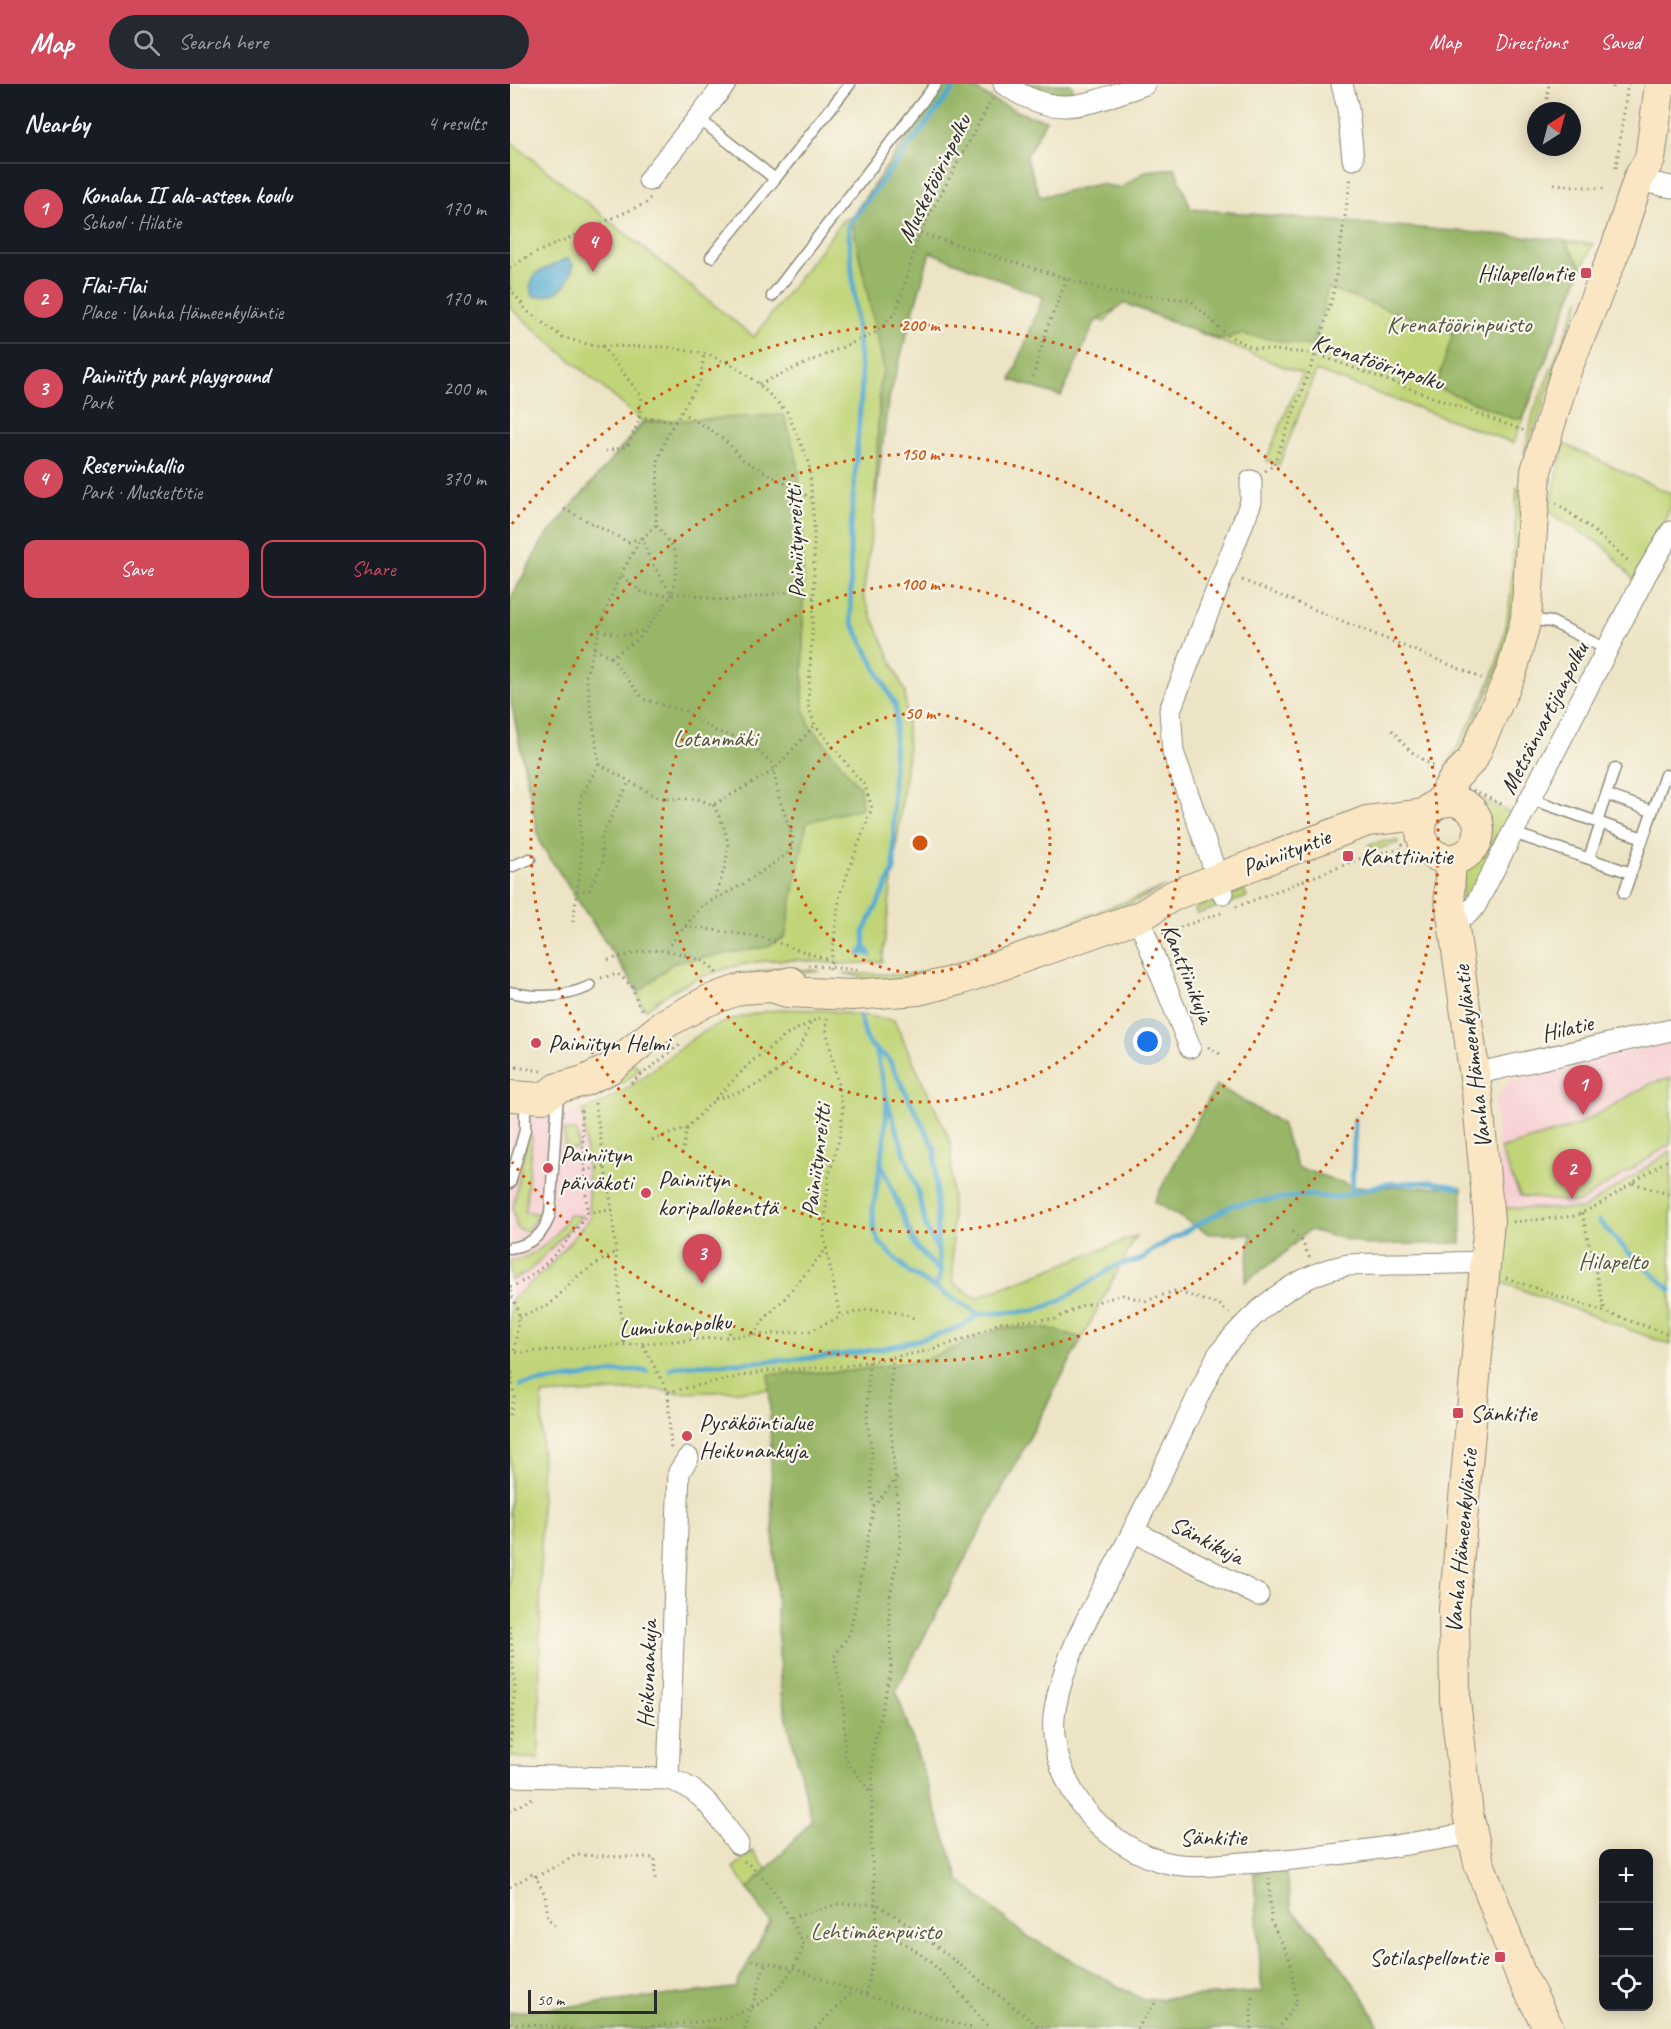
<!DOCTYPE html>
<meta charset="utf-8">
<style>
body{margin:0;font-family:Caveat,sans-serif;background:#242831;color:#f1f3f6}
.controls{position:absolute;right:18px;bottom:18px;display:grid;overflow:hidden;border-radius:12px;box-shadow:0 3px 15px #0003}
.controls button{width:54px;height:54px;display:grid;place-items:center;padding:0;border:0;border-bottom:2px solid #363941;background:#171b24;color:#f1f3f6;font:30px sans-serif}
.compass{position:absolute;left:1017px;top:18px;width:54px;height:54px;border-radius:50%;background:#171b24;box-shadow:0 3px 15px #0003;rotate:36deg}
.scale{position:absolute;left:18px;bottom:15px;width:129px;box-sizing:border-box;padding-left:6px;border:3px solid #2b2b2b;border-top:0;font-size:16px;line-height:21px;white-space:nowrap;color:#2b2b2b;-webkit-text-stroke:4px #fbf7ec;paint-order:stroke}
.you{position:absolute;left:638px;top:958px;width:21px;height:21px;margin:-15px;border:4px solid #fff;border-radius:50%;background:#1a73e8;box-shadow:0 0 0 9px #1a73e833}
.badge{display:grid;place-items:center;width:39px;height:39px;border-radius:50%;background:#d1495b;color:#fff;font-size:20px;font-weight:700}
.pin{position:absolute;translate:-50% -50px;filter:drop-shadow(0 2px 3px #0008)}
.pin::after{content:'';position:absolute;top:32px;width:21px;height:18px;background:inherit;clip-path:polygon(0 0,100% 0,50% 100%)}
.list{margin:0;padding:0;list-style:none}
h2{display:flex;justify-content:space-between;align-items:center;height:78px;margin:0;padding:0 24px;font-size:26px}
h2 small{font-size:20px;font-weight:400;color:#9ea1a6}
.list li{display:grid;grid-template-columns:39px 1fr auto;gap:18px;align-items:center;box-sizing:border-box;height:90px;padding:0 24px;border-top:2px solid #363941}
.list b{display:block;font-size:22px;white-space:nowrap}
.list p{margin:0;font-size:20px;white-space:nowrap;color:#9ea1a6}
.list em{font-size:20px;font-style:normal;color:#9ea1a6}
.actions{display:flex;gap:12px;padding:18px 24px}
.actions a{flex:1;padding:14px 0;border:2px solid #d1495b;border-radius:12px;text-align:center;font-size:21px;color:#d1495b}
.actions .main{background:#d1495b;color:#fff}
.icon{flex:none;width:33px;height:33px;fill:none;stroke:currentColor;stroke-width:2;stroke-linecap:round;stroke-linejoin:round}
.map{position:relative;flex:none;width:1161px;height:1945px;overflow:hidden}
header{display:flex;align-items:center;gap:36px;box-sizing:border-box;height:84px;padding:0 30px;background:#d1495b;color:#fff}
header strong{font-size:28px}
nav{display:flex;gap:33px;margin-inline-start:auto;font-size:21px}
.search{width:420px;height:54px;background:#242831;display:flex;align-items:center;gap:15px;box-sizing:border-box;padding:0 21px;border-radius:33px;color:#9ea1a6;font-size:22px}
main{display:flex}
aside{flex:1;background:#171b24}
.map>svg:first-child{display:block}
.built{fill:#f7cfd3}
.green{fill:#c1d578;stroke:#768052;stroke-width:1.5}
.forest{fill:#98b668;stroke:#62704a;stroke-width:1.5}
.water{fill:#53aad0;stroke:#3f6a7e;stroke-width:1.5}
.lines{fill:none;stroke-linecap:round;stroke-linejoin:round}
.stream{stroke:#53aad0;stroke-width:5}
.lane-casing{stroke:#8c8878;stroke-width:13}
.street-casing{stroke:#8c8878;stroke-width:23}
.secondary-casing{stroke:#8c8878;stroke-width:32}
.path{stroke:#8c8878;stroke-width:3;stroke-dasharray:1.5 4.5;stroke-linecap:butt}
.lane{stroke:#fff;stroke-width:10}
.street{stroke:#fff;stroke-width:21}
.secondary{stroke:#fbe6c4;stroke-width:30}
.ring{fill:none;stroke:#d5540f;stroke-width:3;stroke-dasharray:3 6}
.poi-dot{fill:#d1495b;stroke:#fbf7ec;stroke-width:2}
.labels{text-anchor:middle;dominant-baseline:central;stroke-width:4.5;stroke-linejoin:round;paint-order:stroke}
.street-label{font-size:24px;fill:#2b2b2b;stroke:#fbf7ec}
.poi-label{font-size:24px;fill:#2b2b2b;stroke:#fbf7ec;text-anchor:start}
.park-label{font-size:24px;fill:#50563e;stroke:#fbf7ec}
.centre{fill:#d5540f;stroke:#fbf7ec;stroke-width:3}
.ring-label{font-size:18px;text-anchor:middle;font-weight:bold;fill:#d5540f;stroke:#fbf7ec;stroke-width:4.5;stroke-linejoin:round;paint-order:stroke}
</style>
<header>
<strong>Map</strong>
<div class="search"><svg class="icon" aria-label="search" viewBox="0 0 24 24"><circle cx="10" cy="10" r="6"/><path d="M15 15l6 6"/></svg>Search here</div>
<nav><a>Map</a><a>Directions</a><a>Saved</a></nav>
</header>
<main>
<aside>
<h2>Nearby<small>4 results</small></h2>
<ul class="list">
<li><span class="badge">1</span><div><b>Konalan II ala-asteen koulu</b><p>School · Hilatie</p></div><em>170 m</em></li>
<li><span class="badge">2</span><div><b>Flai-Flai</b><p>Place · Vanha Hämeenkyläntie</p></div><em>170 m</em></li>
<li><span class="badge">3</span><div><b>Painiitty park playground</b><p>Park</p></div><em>200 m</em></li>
<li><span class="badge">4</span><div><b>Reservinkallio</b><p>Park · Muskettitie</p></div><em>370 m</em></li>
</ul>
<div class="actions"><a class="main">Save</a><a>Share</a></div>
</aside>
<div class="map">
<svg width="1161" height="1945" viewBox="0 0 1161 1945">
<rect width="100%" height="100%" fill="#fbf7ec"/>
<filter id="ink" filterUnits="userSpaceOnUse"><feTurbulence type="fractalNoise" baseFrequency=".0167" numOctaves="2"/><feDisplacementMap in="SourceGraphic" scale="12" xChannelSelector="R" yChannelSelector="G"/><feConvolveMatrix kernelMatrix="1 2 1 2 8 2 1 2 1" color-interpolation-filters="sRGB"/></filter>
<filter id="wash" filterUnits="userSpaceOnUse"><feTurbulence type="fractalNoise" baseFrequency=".008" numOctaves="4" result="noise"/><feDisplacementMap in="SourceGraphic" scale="24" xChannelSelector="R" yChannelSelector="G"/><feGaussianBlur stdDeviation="1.35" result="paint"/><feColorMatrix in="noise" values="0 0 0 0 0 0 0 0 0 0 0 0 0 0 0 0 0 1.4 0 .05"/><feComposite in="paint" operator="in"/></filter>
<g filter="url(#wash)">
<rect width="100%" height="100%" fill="#ede4c5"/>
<path class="built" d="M1161,957v110l-88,58 -80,-1 -8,-104 14,-25z
M73,1027l7,107 -43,51 -37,32v-183h47z"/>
<path class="green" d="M434,0h24l26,17 32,14 20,5 -20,37 14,40 60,-13 21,4 25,-17 29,-3 16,41 402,35 -11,23 -68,176 -198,-72 -37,94 -13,-5 36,-86 -180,-72 -17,20 -57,-21 5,-20 -128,-35 -45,137 -5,122 -12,91 42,96 3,60 -26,210c-14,0 -28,2 -42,2 -18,-1 -37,-5 -55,-4 -46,0 -104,19 -138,49l-5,-3 -4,-14 -98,-149 -30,-146v-97l33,-60 100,-118 -133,-114v-167l244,196 89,-117 8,-2z
M1070,215l-54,155 -2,-1 10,-42z
M1054,360l107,50v13l-37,73 -29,-33 -56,-35z
M1007,403h3l2,39 -9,111 -52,117 -15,13c17,-31 37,-65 49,-98 20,-58 18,-121 22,-182z
M970,714l35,17 -48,87 -5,-1 2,-32 17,-17 7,-12 1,-14z
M876,757h12v2l-27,8 -2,-6z
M655,803c-78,40 -186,84 -273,94 -15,2 -35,-5 -49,-8l61,2 42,-7z
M734,806l3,7 -50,17 -2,-5z
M269,884l41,3 -53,4 -52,11 -1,-6z
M272,925l42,1 70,10 57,123 2,139 23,16 160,-62 -240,454 63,190 64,54 120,66 119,-8 -8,-120 31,-4 7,43 25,23 47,64 16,31h-870v-16l225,-25 35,-66 -37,-54 20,-17 14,19 45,-49 -31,-127 -9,-189 -1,-115 -93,3 -26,-4 -110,6 -3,364 -29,-2v-456l37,-32 43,-51 -7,-107c42,-15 72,-45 108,-71 27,-20 58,-26 91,-31z
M123,978l7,7 -16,13 -27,14 -2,-5z
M1161,994v66l-93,59 -58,-7 -20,-47 76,-23 76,-43z
M54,1046l11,1 3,3v15h-13z
M17,1051l5,2 -7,75 14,1 -13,19 -9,-4 -4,-20z
M1161,1067v194l-173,-64 7,-51 -2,-22 80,1z
M58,1131l14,1 -53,55 -19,10v-20c27,-5 46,-22 58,-46z"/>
<path class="forest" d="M434,0h24l26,17 32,14 20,5 -20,37 14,40 60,-13 21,4 25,-17 29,-3 16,41 373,31 18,27 -59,151 -9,1 -78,-32 17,-54 -125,-45 -14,59 -73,-13 -22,5 -94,-36 -30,19 -34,74 -50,-16 32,-83 -113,-45 -42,150 -13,103 5,-122 4,-14 -33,-151z
M509,0h52l3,7 -2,9 -27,-1z
M274,331l14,48 5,63v180l6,18 51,64 2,20 -55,14 -22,115 -19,10 -93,16 -34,29 -99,-149 -30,-146v-97l33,-60 101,-118z
M706,1001l65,38 16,44 58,20h107l-1,56 -94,2 -58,-15 -29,27 -35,25 6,-48h-42l-55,-32z
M492,1244h44l36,10 -186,352 63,190 64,54 120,66 119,-8 -8,-120 31,-4 7,43 25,23 47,64 16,31h-870v-16l225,-25 35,-66 -22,-33 64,-68 -31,-127 -9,-189 -3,-131 81,-3 77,-12z"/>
<path class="water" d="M57,174l6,7c-4,22 -17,33 -40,31l-3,-10 5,-12z"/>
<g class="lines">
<path class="stream" d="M350,870l5,-7 5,8
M355,870l-1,-22 30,-62 -1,-87 3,-76 -45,-87 -1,-80 12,-157 -14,-158 109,-141
M350,933l7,24 9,9 11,50 -2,36 -12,74 1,20 6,13 30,30 69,41 56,-3 25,-10 55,-35 27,-7 10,-9 81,-45 74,-10 27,3 52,-14 46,-2 27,6
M366,966l12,8 47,91 3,102
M378,1020l30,88 8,36 12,23 3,22 -5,15
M372,1081l34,82 25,26
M842,1109l3,-74
M1089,1137l28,30 44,39
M160,1285l10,-3c82,-5 163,-5 242,-27 23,-7 39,-9 57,-25
M11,1301l111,-15 15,1"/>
</g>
</g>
<g filter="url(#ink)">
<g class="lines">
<defs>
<path id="lane" d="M188,34l77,61 75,-95
M201,173l64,-78
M262,212l164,-212
M1017,535l25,3 56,28
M1097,711l45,16
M1021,715l112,39
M1087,738l18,-54
M1003,749l118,40
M1079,774l12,-35
M0,783l20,-8
M1114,809l41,-118
M0,908c26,6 55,6 80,-6
M0,1099l15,-53v-17
M0,1164c21,-3 34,-13 40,-34l8,-120"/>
<path id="street" d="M494,0c55,38 85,19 141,0
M832,0l6,25 5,50
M139,96l76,-96
M1128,96l33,7
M713,809l-50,-141 -3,-42 81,-208v-21
M628,833l52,130
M943,834l14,-4 8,-8 171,-332 25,-42
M964,990l197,-44
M178,1374l-9,14 -11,307c37,10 48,36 70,65
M623,1447l125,64
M0,1692l158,3
M961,1749c-76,14 -152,26 -229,30 -27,2 -55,6 -82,-2 -36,-12 -68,-36 -87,-69 -14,-25 -23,-54 -18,-83 10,-60 47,-116 74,-170 31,-61 59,-123 89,-184 32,-41 73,-78 125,-89 15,-3 32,-1 46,-2 33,0 65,-1 97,-2"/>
<path id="secondary" d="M911 746a29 29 0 1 1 58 0a29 29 0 1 1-58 0Z
M929,719l16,-26 17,-17 40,-89 14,-52 10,-148 31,-103 49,-120 23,-71 11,-18 10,-75
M941,775l-2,34 28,199 12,129 -35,389 1,90 13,114 11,49 41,110 29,56
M261,903l16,5 66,3 65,-5 41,-10 179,-63c15,-6 24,-17 39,-23l190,-73 59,-7
M0,1012l33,2 15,-10 26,-7 25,-12 57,-46 41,-22 34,-12 30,-2 20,-5"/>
</defs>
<use href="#lane" class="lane-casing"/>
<use href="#street" class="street-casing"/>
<use href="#secondary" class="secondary-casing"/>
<path class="path" d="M1103,4l1,-4
M1037,15l2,-15
M1106,84l12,-84
M1044,100l51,5
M410,149l194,60 76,7 37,35 26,13 63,6 209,77
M0,184l19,-12 117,-53 4,-5
M0,204l17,23 35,26 32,9 72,1 41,7 27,12 25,18 28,28 22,50 5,63v73l-6,107 7,20 50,61 7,22 -32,86 -10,75
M92,262l40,51 -4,26 -11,24 -21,4
M523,293l14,-49 20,-49
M249,300l118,-52 19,-20 24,-79 72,-134
M171,328l30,18 19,15 13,15 68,38
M129,333l37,4
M755,387l8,-5 43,-112 17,-59 18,-119
M1046,419l33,24 42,36
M54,425l64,33 12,-4
M146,441c25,31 23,31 16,70
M132,453l7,21 23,37c21,-4 31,4 51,5 22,1 41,-6 62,-7l4,-4 25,9
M132,455l14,-14 2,-65 9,-25 33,-54 4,-27
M732,496l240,98
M89,547l26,4 18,-4
M84,564l17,9 28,-18 33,-44 -29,-2 -23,-18
M101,573l32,42 43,13 29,19 29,8 28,24 7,35 14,40 -2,13 -49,34 -39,20 -36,43
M882,646l17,20 25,17
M89,680l60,34 39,1 15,6 60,-34 42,-46
M963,706l32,16
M203,721c24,43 14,48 3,92
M67,807l12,-1 14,-28 -2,-25 28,-55
M726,823l136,-53 30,-5 1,-9
M63,838l8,-62 -1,-62 19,-34 -13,-89 16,-55 18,-45 22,-38
M175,842l76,11 70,24
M653,849l58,-20
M98,876c34,-9 49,-15 83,-3 12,4 19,6 26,17
M298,881l50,5
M91,894l17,-4 14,12 6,18 6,8
M317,934l-1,10 17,80 -3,28 -12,43 -4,58 16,80
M698,963l14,8
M0,982l31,5
M121,999l51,-40
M205,1015c41,-9 85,-33 95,-76
M85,1019l17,107 12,136
M142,1056l35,-12 65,-67 39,-29 29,-14
M172,1070l5,-26
M75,1086l20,-3
M1123,1099l38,12
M77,1128l25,-2
M1072,1129l23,99
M1003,1138l62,-6 23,-11 73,-47
M782,1148l10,9 8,18
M996,1194l165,57
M0,1203c30,-10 56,-45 75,-69l2,-6 -6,-104
M0,1207l9,21 -5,41
M9,1233l30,-12 30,-30 36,-23
M219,1242l1,12
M243,1251l12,-17 21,-21 41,-49
M133,1261l25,47 3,59
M0,1269l300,-22c42,-20 61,-30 106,-12
M359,1278l-2,59 5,31 -1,40 3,14
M158,1308l97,-21 79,-5 83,-15 46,-15 28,-14 54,-3 26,-13 42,-11 22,6 30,-10 45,14 9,8
M0,1331l4,-18 -4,-44
M0,1542l5,61 -5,61
M359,1707l-24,-33 -2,-62 -9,-39 16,-24 24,-127 23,-28
M0,1727l24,-14
M26,1793l40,-22 79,3v23
M759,1794l2,43 18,36 8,45 -19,27
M0,1803l24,-14 11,22 3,23 7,8
M281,1834l47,-14h39l32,21 133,104
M290,1854c21,-2 60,-8 79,-4 47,10 81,60 111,95
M242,1876l42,8 59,23 122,38
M356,1910l12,-61 -7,-88 2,-98 18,-77 -2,-69 12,-61 -12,-130 4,-52
M0,1939l65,6
M131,1945l7,-3c71,-5 125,-4 156,-81 -16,-30 -32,-65 -60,-84
M235,1945l21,-68
M305,1945l38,-38
M627,1945l20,-29
M741,1945l1,-36"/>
<use href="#lane" class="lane"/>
<use href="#street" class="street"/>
<use href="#secondary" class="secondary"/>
</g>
</g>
<g class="ring">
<circle cx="410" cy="759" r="130"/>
<circle cx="410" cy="759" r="259"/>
<circle cx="410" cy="759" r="389"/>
<path d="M2 440A518 518 0 1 1 2 1078"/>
</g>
<g class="poi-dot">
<rect x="1070" y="183" width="12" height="12" rx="3"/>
<rect x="832" y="766" width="12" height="12" rx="3"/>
<circle cx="26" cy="959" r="6"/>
<circle cx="38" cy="1084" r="6"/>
<circle cx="136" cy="1109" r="6"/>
<rect x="942" y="1323" width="12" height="12" rx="3"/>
<circle cx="177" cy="1352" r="6"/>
<rect x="984" y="1867" width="12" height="12" rx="3"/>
</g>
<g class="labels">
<g class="street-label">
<text transform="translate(424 94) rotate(-64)">Musketöörinpolku</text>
<text transform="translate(868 278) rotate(18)">Krenatöörinpolku</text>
<text transform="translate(285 458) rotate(-92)">Painiitynreitti</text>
<text transform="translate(1034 634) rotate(-63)">Metsänvartijanpolku</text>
<text transform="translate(776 768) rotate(-21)">Painiityntie</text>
<text transform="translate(678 889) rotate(68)">Kanttiinikuja</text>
<text transform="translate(1057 944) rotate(-13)">Hilatie</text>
<text transform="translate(962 973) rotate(-97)">Vanha Hämeenkyläntie</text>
<text transform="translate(306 1076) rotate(-83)">Painiitynreitti</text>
<text transform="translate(165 1241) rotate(-4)">Lumiukonpolku</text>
<text transform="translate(697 1456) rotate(27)">Sänkikuja</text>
<text transform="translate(951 1457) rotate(-85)">Vanha Hämeenkyläntie</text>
<text transform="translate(137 1590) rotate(-88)">Heikunankuja</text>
<text x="703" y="1753">Sänkitie</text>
</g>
<g class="poi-label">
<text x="1064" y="189" text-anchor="end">Hilapellontie</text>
<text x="850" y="772">Kanttiinitie</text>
<text x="38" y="959">Painiityn Helmi</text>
<text x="50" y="1070">Painiityn<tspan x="50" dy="28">päiväkoti</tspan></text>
<text x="148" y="1095">Painiityn<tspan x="148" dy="28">koripallokenttä</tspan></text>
<text x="960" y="1329">Sänkitie</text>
<text x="189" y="1338">Pysäköintialue<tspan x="189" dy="28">Heikunankuja</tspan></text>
<text x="978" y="1873" text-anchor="end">Sotilaspellontie</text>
</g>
<g class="park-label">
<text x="949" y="240">Krenatöörinpuisto</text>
<text x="205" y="654">Lotanmäki</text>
<text x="1103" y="1177">Hilapelto</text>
<text x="366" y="1847">Lehtimäenpuisto</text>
</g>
</g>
<circle cx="410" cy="759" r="9" class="centre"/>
<g class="ring-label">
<text x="410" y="247">200 m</text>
<text x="410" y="376">150 m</text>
<text x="410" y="506">100 m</text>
<text x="410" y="635">50 m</text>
</g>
</svg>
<div class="controls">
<button>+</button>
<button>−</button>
<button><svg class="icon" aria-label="locate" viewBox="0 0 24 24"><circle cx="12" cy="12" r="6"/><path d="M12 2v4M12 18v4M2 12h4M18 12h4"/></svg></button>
</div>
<svg class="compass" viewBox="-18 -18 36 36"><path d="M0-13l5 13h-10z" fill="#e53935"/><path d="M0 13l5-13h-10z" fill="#9ea1a6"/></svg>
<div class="scale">50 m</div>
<div class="you"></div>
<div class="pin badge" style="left:1073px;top:1031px">1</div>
<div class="pin badge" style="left:1062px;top:1115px">2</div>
<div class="pin badge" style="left:192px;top:1200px">3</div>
<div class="pin badge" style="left:83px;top:188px">4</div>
</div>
</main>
